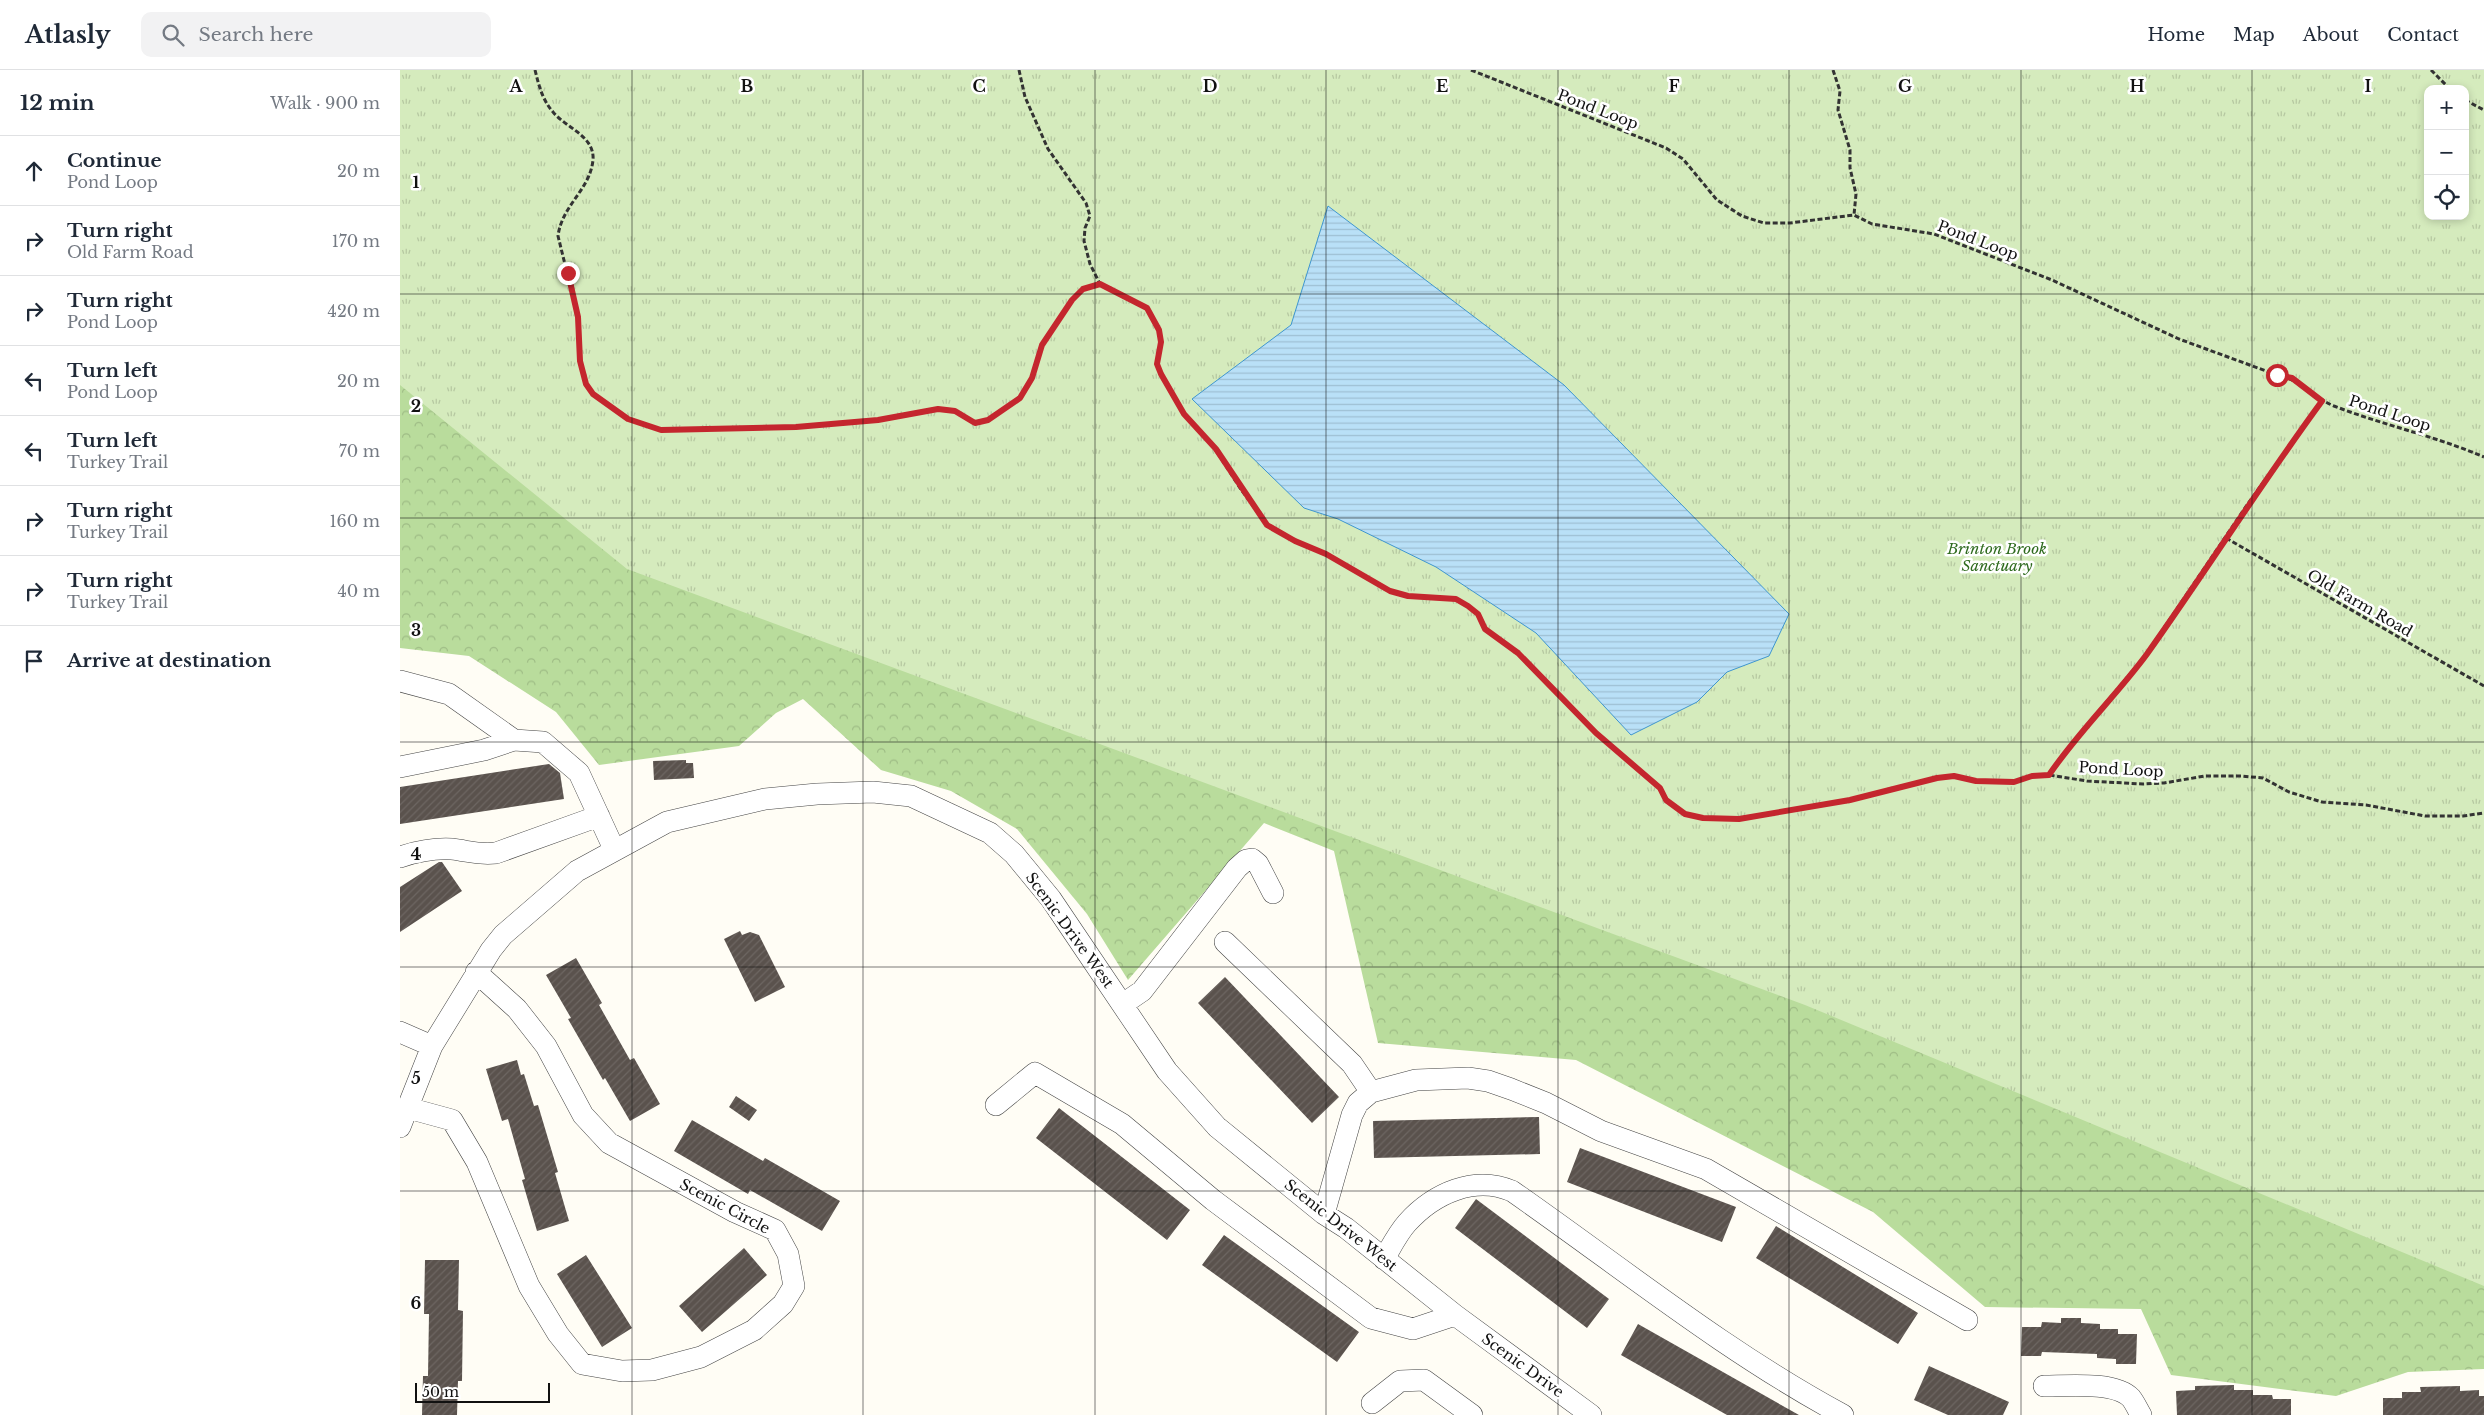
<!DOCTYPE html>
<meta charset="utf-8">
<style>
body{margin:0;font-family:"Libre Baskerville",serif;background:#f2f2f3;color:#1f2937}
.controls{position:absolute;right:15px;top:15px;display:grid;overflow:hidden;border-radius:10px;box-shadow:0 2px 8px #0003}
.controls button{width:45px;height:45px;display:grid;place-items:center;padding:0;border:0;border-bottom:1px solid #e0e1e3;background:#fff;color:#1f2937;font:25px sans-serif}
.scale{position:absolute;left:15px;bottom:12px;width:135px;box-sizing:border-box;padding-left:5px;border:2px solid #111;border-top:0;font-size:14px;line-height:18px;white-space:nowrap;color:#111;-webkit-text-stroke:4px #fff;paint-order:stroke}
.stop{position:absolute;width:15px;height:15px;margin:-11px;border:4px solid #c4262e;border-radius:50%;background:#fff}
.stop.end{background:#c4262e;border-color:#fff;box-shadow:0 1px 5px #0008}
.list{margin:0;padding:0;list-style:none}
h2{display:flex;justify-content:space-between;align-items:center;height:65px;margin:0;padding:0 20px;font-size:21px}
h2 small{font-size:16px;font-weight:400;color:#747a83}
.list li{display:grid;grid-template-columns:32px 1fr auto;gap:15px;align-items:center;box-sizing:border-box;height:70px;padding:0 20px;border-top:1px solid #e0e1e3}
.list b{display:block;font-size:19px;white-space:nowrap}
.list p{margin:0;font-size:16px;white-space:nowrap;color:#747a83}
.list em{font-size:16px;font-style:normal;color:#747a83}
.icon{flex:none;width:28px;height:28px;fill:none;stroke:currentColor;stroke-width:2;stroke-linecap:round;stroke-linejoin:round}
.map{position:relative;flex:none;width:2084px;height:1345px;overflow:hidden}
header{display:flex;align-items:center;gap:30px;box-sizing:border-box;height:70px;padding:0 25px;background:#fff;border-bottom:1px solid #e0e1e3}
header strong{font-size:24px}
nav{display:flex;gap:28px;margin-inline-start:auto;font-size:18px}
.search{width:350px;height:45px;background:#f2f2f3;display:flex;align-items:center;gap:12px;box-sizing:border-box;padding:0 18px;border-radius:10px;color:#747a83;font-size:19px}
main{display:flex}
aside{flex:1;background:#fff}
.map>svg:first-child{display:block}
.forest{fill:url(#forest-crowns);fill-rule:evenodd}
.park{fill:url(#park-tufts);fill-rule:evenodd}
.water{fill:url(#water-rules);stroke:#3f96cf}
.building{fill:url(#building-hatch)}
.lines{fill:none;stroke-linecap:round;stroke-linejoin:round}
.minor-casing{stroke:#444;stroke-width:22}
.path{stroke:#333;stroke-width:3;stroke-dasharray:5 2.5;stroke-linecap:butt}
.minor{stroke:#fff;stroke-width:21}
.route{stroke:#c4262e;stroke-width:6}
.grid{fill:none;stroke:#111;stroke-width:1;stroke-opacity:0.55}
.labels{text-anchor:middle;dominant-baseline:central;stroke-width:5;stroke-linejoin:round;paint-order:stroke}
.street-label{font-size:15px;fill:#111;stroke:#fff}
.park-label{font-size:15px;font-style:italic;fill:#2f6b1f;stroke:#fff}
.grid-label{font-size:16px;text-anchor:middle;font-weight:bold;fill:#111;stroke:#fff;stroke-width:5;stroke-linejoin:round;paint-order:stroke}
</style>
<header>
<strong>Atlasly</strong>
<div class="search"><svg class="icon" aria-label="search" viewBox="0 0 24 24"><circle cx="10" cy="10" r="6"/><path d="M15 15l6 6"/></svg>Search here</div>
<nav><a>Home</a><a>Map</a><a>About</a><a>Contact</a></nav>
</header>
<main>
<aside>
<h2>12 min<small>Walk · 900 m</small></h2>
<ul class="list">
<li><svg class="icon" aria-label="ahead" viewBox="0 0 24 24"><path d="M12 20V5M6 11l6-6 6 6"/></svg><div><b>Continue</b><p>Pond Loop</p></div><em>20 m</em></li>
<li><svg class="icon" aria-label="right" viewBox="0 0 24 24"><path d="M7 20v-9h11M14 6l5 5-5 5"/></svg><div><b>Turn right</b><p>Old Farm Road</p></div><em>170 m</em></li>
<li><svg class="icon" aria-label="right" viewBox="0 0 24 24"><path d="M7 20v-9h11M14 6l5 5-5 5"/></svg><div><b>Turn right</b><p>Pond Loop</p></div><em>420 m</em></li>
<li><svg class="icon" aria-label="left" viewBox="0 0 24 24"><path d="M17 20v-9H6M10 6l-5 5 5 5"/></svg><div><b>Turn left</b><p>Pond Loop</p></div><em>20 m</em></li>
<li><svg class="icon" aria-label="left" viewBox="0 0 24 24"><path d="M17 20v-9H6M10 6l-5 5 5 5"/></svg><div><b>Turn left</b><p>Turkey Trail</p></div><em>70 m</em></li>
<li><svg class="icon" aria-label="right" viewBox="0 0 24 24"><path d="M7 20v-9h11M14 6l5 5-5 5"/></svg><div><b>Turn right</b><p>Turkey Trail</p></div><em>160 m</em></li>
<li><svg class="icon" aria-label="right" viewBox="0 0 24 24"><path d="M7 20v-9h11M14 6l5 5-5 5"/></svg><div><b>Turn right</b><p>Turkey Trail</p></div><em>40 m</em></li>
<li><svg class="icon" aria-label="arrive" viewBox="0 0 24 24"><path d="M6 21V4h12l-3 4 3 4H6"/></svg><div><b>Arrive at destination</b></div></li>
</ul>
</aside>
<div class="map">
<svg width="2084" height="1345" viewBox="0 0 2084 1345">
<defs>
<pattern id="forest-crowns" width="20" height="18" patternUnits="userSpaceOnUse" patternTransform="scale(1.25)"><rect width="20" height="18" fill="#b9dc9c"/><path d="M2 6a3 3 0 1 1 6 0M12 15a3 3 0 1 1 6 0" fill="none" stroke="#9ebc85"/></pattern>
<pattern id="park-tufts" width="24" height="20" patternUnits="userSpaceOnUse" patternTransform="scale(1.25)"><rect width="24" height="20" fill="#d5ebbd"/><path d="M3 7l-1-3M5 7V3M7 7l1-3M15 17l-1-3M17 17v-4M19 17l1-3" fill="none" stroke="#b6c8a1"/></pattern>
<pattern id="water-rules" width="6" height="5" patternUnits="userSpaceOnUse" patternTransform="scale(1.25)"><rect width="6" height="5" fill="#b9e0f7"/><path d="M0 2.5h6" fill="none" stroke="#9ebfd3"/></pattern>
<pattern id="building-hatch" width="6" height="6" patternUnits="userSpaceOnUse" patternTransform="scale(1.25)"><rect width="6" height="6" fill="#5a524d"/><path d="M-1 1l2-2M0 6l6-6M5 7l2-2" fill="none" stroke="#6d6662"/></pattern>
</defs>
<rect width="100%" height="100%" fill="#fffdf5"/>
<path class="forest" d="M0,0h2084v1299l-76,3 -72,24 -165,-21 -30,-66 -156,-2 -112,-95 -297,-152 -198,-17 -44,-192 -70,-28 -136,157 -41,-66 -70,-85 -66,-38 -70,-21 -78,-71 -27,14 -37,33 -140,19 -43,-53 -87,-56 -69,-8zM2028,19h37v127h-37z"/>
<path class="park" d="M0,0h2084v1216l-679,-281 -1178,-436 -227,-184zM2028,19h37v127h-37z"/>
<path class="water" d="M928,136l236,179 225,229 -20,42 -42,16 -30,30 -66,33 -95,-102 -100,-66 -98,-48 -34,-11 -112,-109 99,-74z"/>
<path class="building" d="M286,690v3h7l1,15 -40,2 -1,-19z
M149,694l11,9 4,26 -164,25v-37z
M39,792h3l20,29 -62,41v-45z
M340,861l2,4 8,-3 9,3 26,52 -30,15 -31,-63z
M176,888l26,45 -3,2 31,55 4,-2 26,46 -30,17 -25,-43 -2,2 -35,-61 3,-1 -25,-43z
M825,907l114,120 -27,26 -114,-120z
M117,990l4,15 3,-1 10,32 4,-1 20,67 -3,1 14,48 -32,10 -15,-51 3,-1 -17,-60 -6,2 -16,-52z
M336,1026l21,14 -8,11 -20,-14z
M659,1038l131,102 -23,30 -131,-102z
M1139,1047l1,37 -166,4 -1,-37z
M292,1050l71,41 2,-3 75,43 -18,30 -72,-41 -2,4 -74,-43z
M1180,1078l156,59 -14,35 -155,-60z
M1076,1129l133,100 -22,29 -132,-100z
M1376,1156l142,87 -20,31 -142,-86z
M824,1165l135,97 -22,30 -135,-97z
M344,1178l23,27 -65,57 -23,-26z
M186,1185l46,73 -30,19 -45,-73z
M25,1190h34l-1,50 5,1 -1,70h-4l-1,34h-35l1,-39h5l1,-62h-5z
M1661,1248h20v5l19,1v5h18v5h19l-1,30h-20v-5l-19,-1v-4l-55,-2 -1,4h-20l1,-29h19l1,-5 19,1z
M1238,1254l161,91h-72l-106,-60z
M1529,1296l80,36 -6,13h-55l-34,-15z
M1834,1315v5h19v5h19l1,4h18v16h-114l-1,-24 19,-1v-4z
M2060,1316v5l19,-1v6h5v19h-101v-17h19v-6h19l-1,-5z"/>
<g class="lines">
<defs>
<path id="minor" d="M0,611l49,13 65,46 29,2 36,31 35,76
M0,697l84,-17 30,-10
M0,787c15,-5 35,-9 52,-8 17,2 25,6 44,4l103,-37
M825,872l127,122 19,28
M723,934l19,-13 95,-123 9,-8 6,-1 6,5 15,29
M0,962l32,14
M596,1035l39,-32 87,51 91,76 158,118 42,11 42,-14
M8,1038l44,12 25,42 52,124 29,48 24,30 40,7 30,-1 49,-13 53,-27 29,-26 11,-18 -6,-32 -13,-24 -40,-18 -126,-69 -26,-28 -37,-69 -29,-37 -41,-37
M0,1057l32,-81 59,-96 12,-15 74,-64 90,-49 98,-23 52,-5 56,-2 38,4 79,37 24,21 37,45 116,172 50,56 107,87 22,14 109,87 136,100
M924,1144l28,-99 6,-12 13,-11 45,-12 52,-2 20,3 23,8 35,14 55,28 105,38 261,151
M984,1189c7,-12 14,-26 23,-36 27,-30 68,-48 105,-32 109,76 214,161 331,224
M1644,1316c22,0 71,-5 87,12 4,5 7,12 10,17
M972,1333l28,-22 24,-1 48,35"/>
</defs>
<use href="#minor" class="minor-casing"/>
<path class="path" d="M135,0c4,16 7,29 18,42 13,16 42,24 40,48 -3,30 -31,45 -35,76l20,81 2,44 6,23 7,10 35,25 33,11 135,-3 82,-7 60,-11 17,2 20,12 13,-3 32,-22 12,-20 10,-33 30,-45 11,-11 17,-5
M619,0l6,27 23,52 38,54 4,13 -5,12 -1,13 6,23 10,20 47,24 12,22 2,12 -4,22 4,10 23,40 31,35 25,39 27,37 28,16 31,13 64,37 17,5 49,3 12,7 10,8 7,15 33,24 78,80 64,55 6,13 19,13 18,4 36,1 111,-19 87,-22 17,-2 21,5 39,1 19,-7h16l38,6 56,3 21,-1 41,-7h36l22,2 26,14 33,10 44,3 59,11h38l21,-3
M1071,0l195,78 17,11 34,41 25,16 22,7h26l64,-8 18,9 62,10 118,46 127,59 98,36c25,5 35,22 57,31 49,19 101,30 150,51
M1433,0l7,21 -2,19 12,40v18l6,26 -2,21
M2031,0l19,19
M2065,30l19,10
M1826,468l258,148
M1649,705l15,-22 81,-97 102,-151 75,-104"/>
<use href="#minor" class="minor"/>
</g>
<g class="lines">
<path class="route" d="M168,203l10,44 2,44 6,23 7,10 35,25 33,11 135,-3 82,-7 60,-11 17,2 20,12 13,-3 32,-22 12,-20 10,-33 30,-45 11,-11 17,-5 47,24 12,22 2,12 -4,22 4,10 23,40 32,35 51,76 28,16 31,13 64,37 18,5 48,3 12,7 10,8 7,15 33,24 78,80 64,55 6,12 19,14 18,4 36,1 111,-19 87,-22 17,-2 22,5 38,1 18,-6 17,-1c29,-43 67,-79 98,-121 59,-83 114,-170 175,-253l-30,-23 -15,-3"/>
</g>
<path class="grid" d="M232,0v1345M463,0v1345M695,0v1345M926,0v1345M1158,0v1345M1389,0v1345M1621,0v1345M1852,0v1345M0,224h2084M0,448h2084M0,672h2084M0,897h2084M0,1121h2084"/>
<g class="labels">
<g class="street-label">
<text transform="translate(1198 39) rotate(21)">Pond Loop</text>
<text transform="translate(1578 170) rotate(21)">Pond Loop</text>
<text transform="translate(1990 343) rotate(18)">Pond Loop</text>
<text transform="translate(1960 533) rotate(30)">Old Farm Road</text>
<text transform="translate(1721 699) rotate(3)">Pond Loop</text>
<text transform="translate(670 860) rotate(54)">Scenic Drive West</text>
<text transform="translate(325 1136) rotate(28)">Scenic Circle</text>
<text transform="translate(941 1155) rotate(38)">Scenic Drive West</text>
<text transform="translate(1123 1295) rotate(36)">Scenic Drive</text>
</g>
<g class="park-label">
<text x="1597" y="478">Brinton Brook<tspan x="1597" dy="17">Sanctuary</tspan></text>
</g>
</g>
<g class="grid-label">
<text x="116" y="22">A</text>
<text x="347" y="22">B</text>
<text x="579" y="22">C</text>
<text x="810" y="22">D</text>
<text x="1042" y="22">E</text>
<text x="1274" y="22">F</text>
<text x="1505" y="22">G</text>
<text x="1737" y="22">H</text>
<text x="1968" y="22">I</text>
<text x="16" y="118">1</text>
<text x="16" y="342">2</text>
<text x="16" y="566">3</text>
<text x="16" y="790">4</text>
<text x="16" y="1014">5</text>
<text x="16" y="1239">6</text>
</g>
</svg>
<div class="controls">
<button>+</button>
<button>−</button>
<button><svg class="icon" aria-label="locate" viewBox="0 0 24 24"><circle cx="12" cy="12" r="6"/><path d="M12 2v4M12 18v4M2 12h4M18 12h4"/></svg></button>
</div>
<div class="scale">50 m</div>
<div class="stop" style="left:1877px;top:305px"></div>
<div class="stop end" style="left:168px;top:203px"></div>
</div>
</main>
